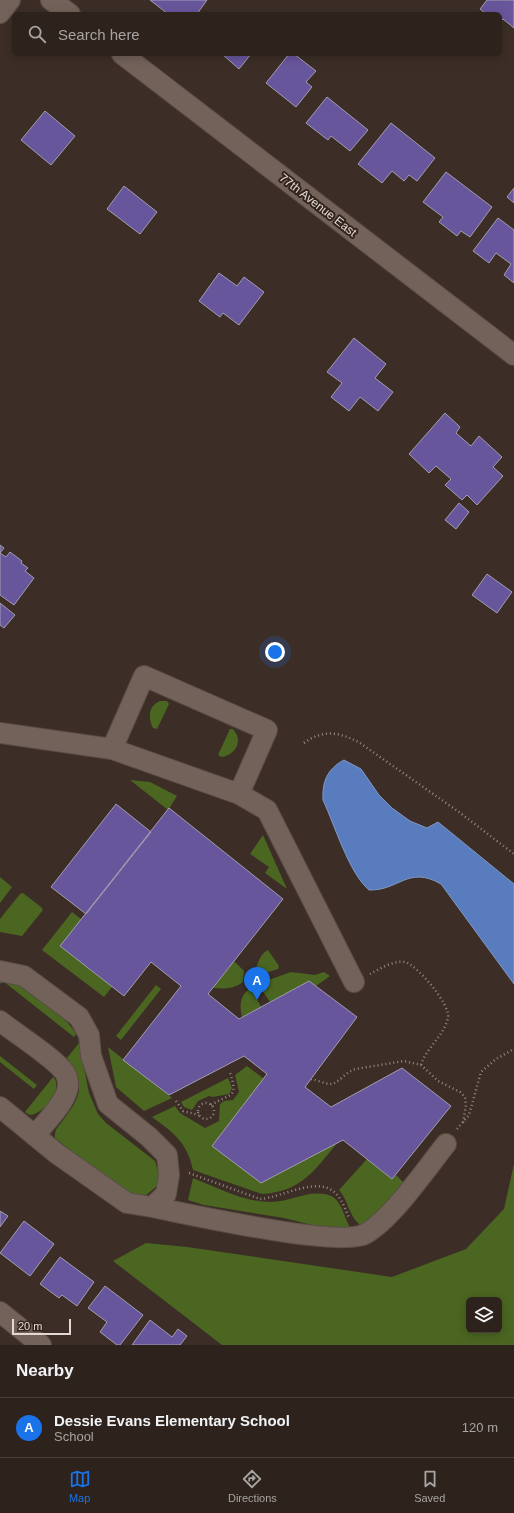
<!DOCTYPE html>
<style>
body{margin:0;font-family:Helvetica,sans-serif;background:#392f29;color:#f1f3f6}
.controls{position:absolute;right:12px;bottom:12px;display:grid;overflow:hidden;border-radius:6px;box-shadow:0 2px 10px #0003}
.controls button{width:36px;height:36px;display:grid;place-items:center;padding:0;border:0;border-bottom:1px solid #483f3b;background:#2d221c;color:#f1f3f6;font:20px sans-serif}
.scale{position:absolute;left:12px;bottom:10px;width:59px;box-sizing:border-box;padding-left:4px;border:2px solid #e3d9d4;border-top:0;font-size:11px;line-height:14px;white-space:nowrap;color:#e3d9d4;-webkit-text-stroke:3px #32241d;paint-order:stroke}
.you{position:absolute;left:275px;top:652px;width:14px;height:14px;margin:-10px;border:3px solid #fff;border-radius:50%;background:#1a73e8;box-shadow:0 0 0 6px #1a73e833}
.badge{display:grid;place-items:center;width:26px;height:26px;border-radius:50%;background:#1a73e8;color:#fff;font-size:13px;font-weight:700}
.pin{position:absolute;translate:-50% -33px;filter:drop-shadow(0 1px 2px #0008)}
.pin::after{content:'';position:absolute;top:21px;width:14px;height:12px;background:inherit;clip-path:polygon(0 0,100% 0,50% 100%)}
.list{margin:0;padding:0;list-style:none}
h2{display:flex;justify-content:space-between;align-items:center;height:52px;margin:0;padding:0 16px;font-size:17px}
h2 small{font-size:13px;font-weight:400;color:#a7a4a3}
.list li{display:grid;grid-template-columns:26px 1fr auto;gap:12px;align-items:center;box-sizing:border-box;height:60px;padding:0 16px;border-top:1px solid #483f3b}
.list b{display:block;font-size:15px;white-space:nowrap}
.list p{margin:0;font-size:13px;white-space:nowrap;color:#a7a4a3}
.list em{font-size:13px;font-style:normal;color:#a7a4a3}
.icon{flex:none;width:22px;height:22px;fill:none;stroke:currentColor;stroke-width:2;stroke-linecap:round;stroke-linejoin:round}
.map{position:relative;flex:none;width:514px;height:1345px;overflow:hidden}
.search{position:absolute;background:#2d221c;box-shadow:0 2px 10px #0003;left:12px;right:12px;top:12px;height:44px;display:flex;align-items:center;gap:10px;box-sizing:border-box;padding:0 14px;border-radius:6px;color:#a7a4a3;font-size:15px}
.sheet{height:112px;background:#2d221c}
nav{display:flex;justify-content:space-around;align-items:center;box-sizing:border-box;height:56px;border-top:1px solid #483f3b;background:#2d221c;font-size:11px;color:#a7a4a3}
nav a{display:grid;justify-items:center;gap:2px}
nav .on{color:#1a73e8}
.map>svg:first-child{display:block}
.green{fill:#4a6621;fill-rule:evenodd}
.water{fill:#597cbe;stroke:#8298c5}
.building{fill:#68569c;stroke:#a19eaf}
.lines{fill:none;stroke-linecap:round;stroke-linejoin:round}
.minor-casing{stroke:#594d46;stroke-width:22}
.path{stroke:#958983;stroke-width:2.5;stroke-dasharray:1 3;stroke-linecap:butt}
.minor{stroke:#726259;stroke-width:20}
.labels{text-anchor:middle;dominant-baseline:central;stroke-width:4;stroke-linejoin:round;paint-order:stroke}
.street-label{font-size:12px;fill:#e3d9d4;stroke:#32241d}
</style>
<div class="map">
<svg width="514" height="1345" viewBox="0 0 514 1345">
<rect width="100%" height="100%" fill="#3c2e26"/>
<path class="green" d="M160,701h7l2,3 -12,25 -4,-1c-5,-10 -5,-22 7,-27z
M230,729h3l4,6c4,12 -5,20 -15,22l-4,-2z
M130,780l20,2 27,14 -9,14z
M263,835l24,54 -22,-16 4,-6 -19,-13z
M0,877l12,10 -12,16z
M23,893l18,14 2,3 -21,26 -22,-4v-13l20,-25z
M72,912l9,7 31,68 -8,10 -62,-47z
M268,950l11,16 -1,3 -19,6 -3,-6c2,-7 5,-16 12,-19z
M234,961l10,10 -1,11c-10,7 -18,7 -30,6z
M291,972l24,3 9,-3 6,4 -14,10 -7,-5 -39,21 -11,-16 1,-3z
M0,979c6,2 13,3 18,5 19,8 48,33 58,50l-2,3 -71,-56 -3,3z
M156,985l5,4 -40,51 -5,-4z
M251,988l10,19 -19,10c-3,-11 -2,-23 9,-29z
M79,1043l10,50 9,21 8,9 49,38 5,17 -3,8 -12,10 -20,-2 -70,-56c-1,-7 2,-10 6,-15 20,-27 25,-34 6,-65z
M108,1047l64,51 -28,13 -28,-24z
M0,1056l37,29 -3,4 -34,-27z
M247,1066l17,13 -51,67 48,37 77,-41c-23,28 -37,50 -76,52l-69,-24c-6,-28 -19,-37 -41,-53l23,-11 5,7 25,15 14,-7 1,-17 4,-3 9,-1 6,-8 -4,-17z
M53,1077c12,11 -10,38 -23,38l-5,-3z
M228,1078l4,10 -3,6 -16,3 -4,-1 -11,5 -6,9 -8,-3 -3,-5z
M367,1159l25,20 4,-4 8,8c-12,16 -26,33 -44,42 -11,-9 -12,-25 -21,-35z
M514,1164v181h-292l-109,-84 33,-18 41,4 205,30 74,-28 38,-40zM469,1300h30v30h-30z
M193,1178c25,10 51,24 78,24 20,0 40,-14 60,-6 11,5 13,22 19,31l-22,2 -44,-11 -80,-13 -16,-5z"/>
<path class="water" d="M344,760l17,9 18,26 13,13 18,13 17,7 11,-6 76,62v100l-73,-100c-33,-19 -42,7 -72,6 -20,-17 -34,-64 -46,-90 -1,-18 4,-31 21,-40z"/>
<path class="building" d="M150,0h57l-10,14h-29z
M487,0h27v28l-11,-9 -3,3v-8h-14l-6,-5z
M222,54h29l-12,15z
M289,54h5l22,17 -10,11 6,5 -16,20 -30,-24z
M327,97l41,33 -18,21 -19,-15 -3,4 -22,-17z
M45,111l30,25 -24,29 -30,-25z
M391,123l44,35 -18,23 -8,-6 -5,6 -12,-10 -10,12 -24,-19z
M446,172l46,35 -22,30 -9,-6 -4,5 -18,-14 4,-5 -20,-15z
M124,186l33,26 -17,22 -33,-25z
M514,188v15l-7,-6z
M498,218l16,12v53l-10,-8 7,-11 -15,-11 -7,10 -16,-12z
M219,273l18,13 7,-9 20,15 -25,33 -16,-12 -3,4 -21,-16z
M354,338l32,26 -11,14 18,14 -15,19 -18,-14 -11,14 -18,-14 11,-14 -15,-11z
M445,413l15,14 -4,6 15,13 8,-10 23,21 -9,10 10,9 -26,29 -10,-10 -5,5 -17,-15 6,-6 -15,-13 -7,7 -20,-19z
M459,503l10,9 -13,17 -11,-9z
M0,545l4,3 -4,5 6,4 4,-5 12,9 -1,2 7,5 -3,3 9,7 -20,27 -14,-10z
M487,574l25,18 -15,21 -25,-18z
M0,603l15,12 -11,13 -4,-3z
M116,804l35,28 -65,82 -35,-27z
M169,808l114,91 -75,95 31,25 70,-38 48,36 -52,70 26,20 71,-39 49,38 -59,73 -49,-39 -82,43 -49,-37 55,-72 -23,-18 -75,39 -46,-35 58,-74 -30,-24 -27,34 -64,-50z
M0,1211l8,5 -8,11z
M24,1221l30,23 -24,32 -30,-23z
M60,1257l34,25 -17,24 -15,-11 -3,3 -19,-14z
M105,1286l38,29 -23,30h-3l-17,-13 7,-10 -19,-14z
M150,1320l22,17 6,-8 9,7 -7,9h-48z"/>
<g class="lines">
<defs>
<path id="minor" d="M51,0l19,14
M0,13l10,-13
M122,54l392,301
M0,733l112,16 127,45 28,16 87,172
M112,749l32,-73 123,54 -28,64
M0,971l24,5 55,41 10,18 2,21 17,48 41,33 18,18 2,20 -3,19 -14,13 -25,-4 -71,-50 -56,-46
M0,1021c15,12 56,38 65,52 3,5 4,13 2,18 -5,16 -22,31 -32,45
M152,1207c36,7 187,41 213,27 27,-15 61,-65 81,-90
M0,1312l41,33"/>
</defs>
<use href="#minor" class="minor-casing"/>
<path class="path" d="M304,743c19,-14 36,-11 56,0l99,69 55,42
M370,974c10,-5 23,-14 35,-12 12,3 46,43 43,56 -4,18 -22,30 -27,47
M311,1079c6,1 14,5 20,5 7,0 15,-13 25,-15l48,-8 17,4 17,16 22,11 5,5 1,8 -3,18
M176,1101l7,10 16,4
M198 1111a8 8 0 1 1 16 0a8 8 0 1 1-16 0Z
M211,1105c19,-12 28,-6 19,-32
M457,1129l12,-14 12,-43 15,-13 18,-10
M189,1173l71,26c22,-1 61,-26 78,-3 5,6 8,15 11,22"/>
<use href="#minor" class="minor"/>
</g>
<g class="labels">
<g class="street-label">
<text transform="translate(318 205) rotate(38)">77th Avenue East</text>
</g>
</g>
</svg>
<div class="controls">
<button><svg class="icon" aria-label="layers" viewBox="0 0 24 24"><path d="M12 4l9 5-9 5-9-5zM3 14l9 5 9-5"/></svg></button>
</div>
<div class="scale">20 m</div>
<div class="you"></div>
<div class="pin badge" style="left:257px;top:1000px">A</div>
<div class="search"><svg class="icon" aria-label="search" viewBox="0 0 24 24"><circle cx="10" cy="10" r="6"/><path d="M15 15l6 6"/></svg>Search here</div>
</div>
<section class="sheet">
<h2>Nearby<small></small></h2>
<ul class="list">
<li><span class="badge">A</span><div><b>Dessie Evans Elementary School</b><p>School</p></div><em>120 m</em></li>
</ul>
</section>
<nav>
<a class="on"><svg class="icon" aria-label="map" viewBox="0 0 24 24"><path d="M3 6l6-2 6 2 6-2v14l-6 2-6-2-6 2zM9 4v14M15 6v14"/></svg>Map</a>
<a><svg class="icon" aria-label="directions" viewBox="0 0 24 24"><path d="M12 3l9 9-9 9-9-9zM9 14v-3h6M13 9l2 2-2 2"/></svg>Directions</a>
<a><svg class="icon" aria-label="saved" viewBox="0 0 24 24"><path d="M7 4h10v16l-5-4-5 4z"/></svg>Saved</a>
</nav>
